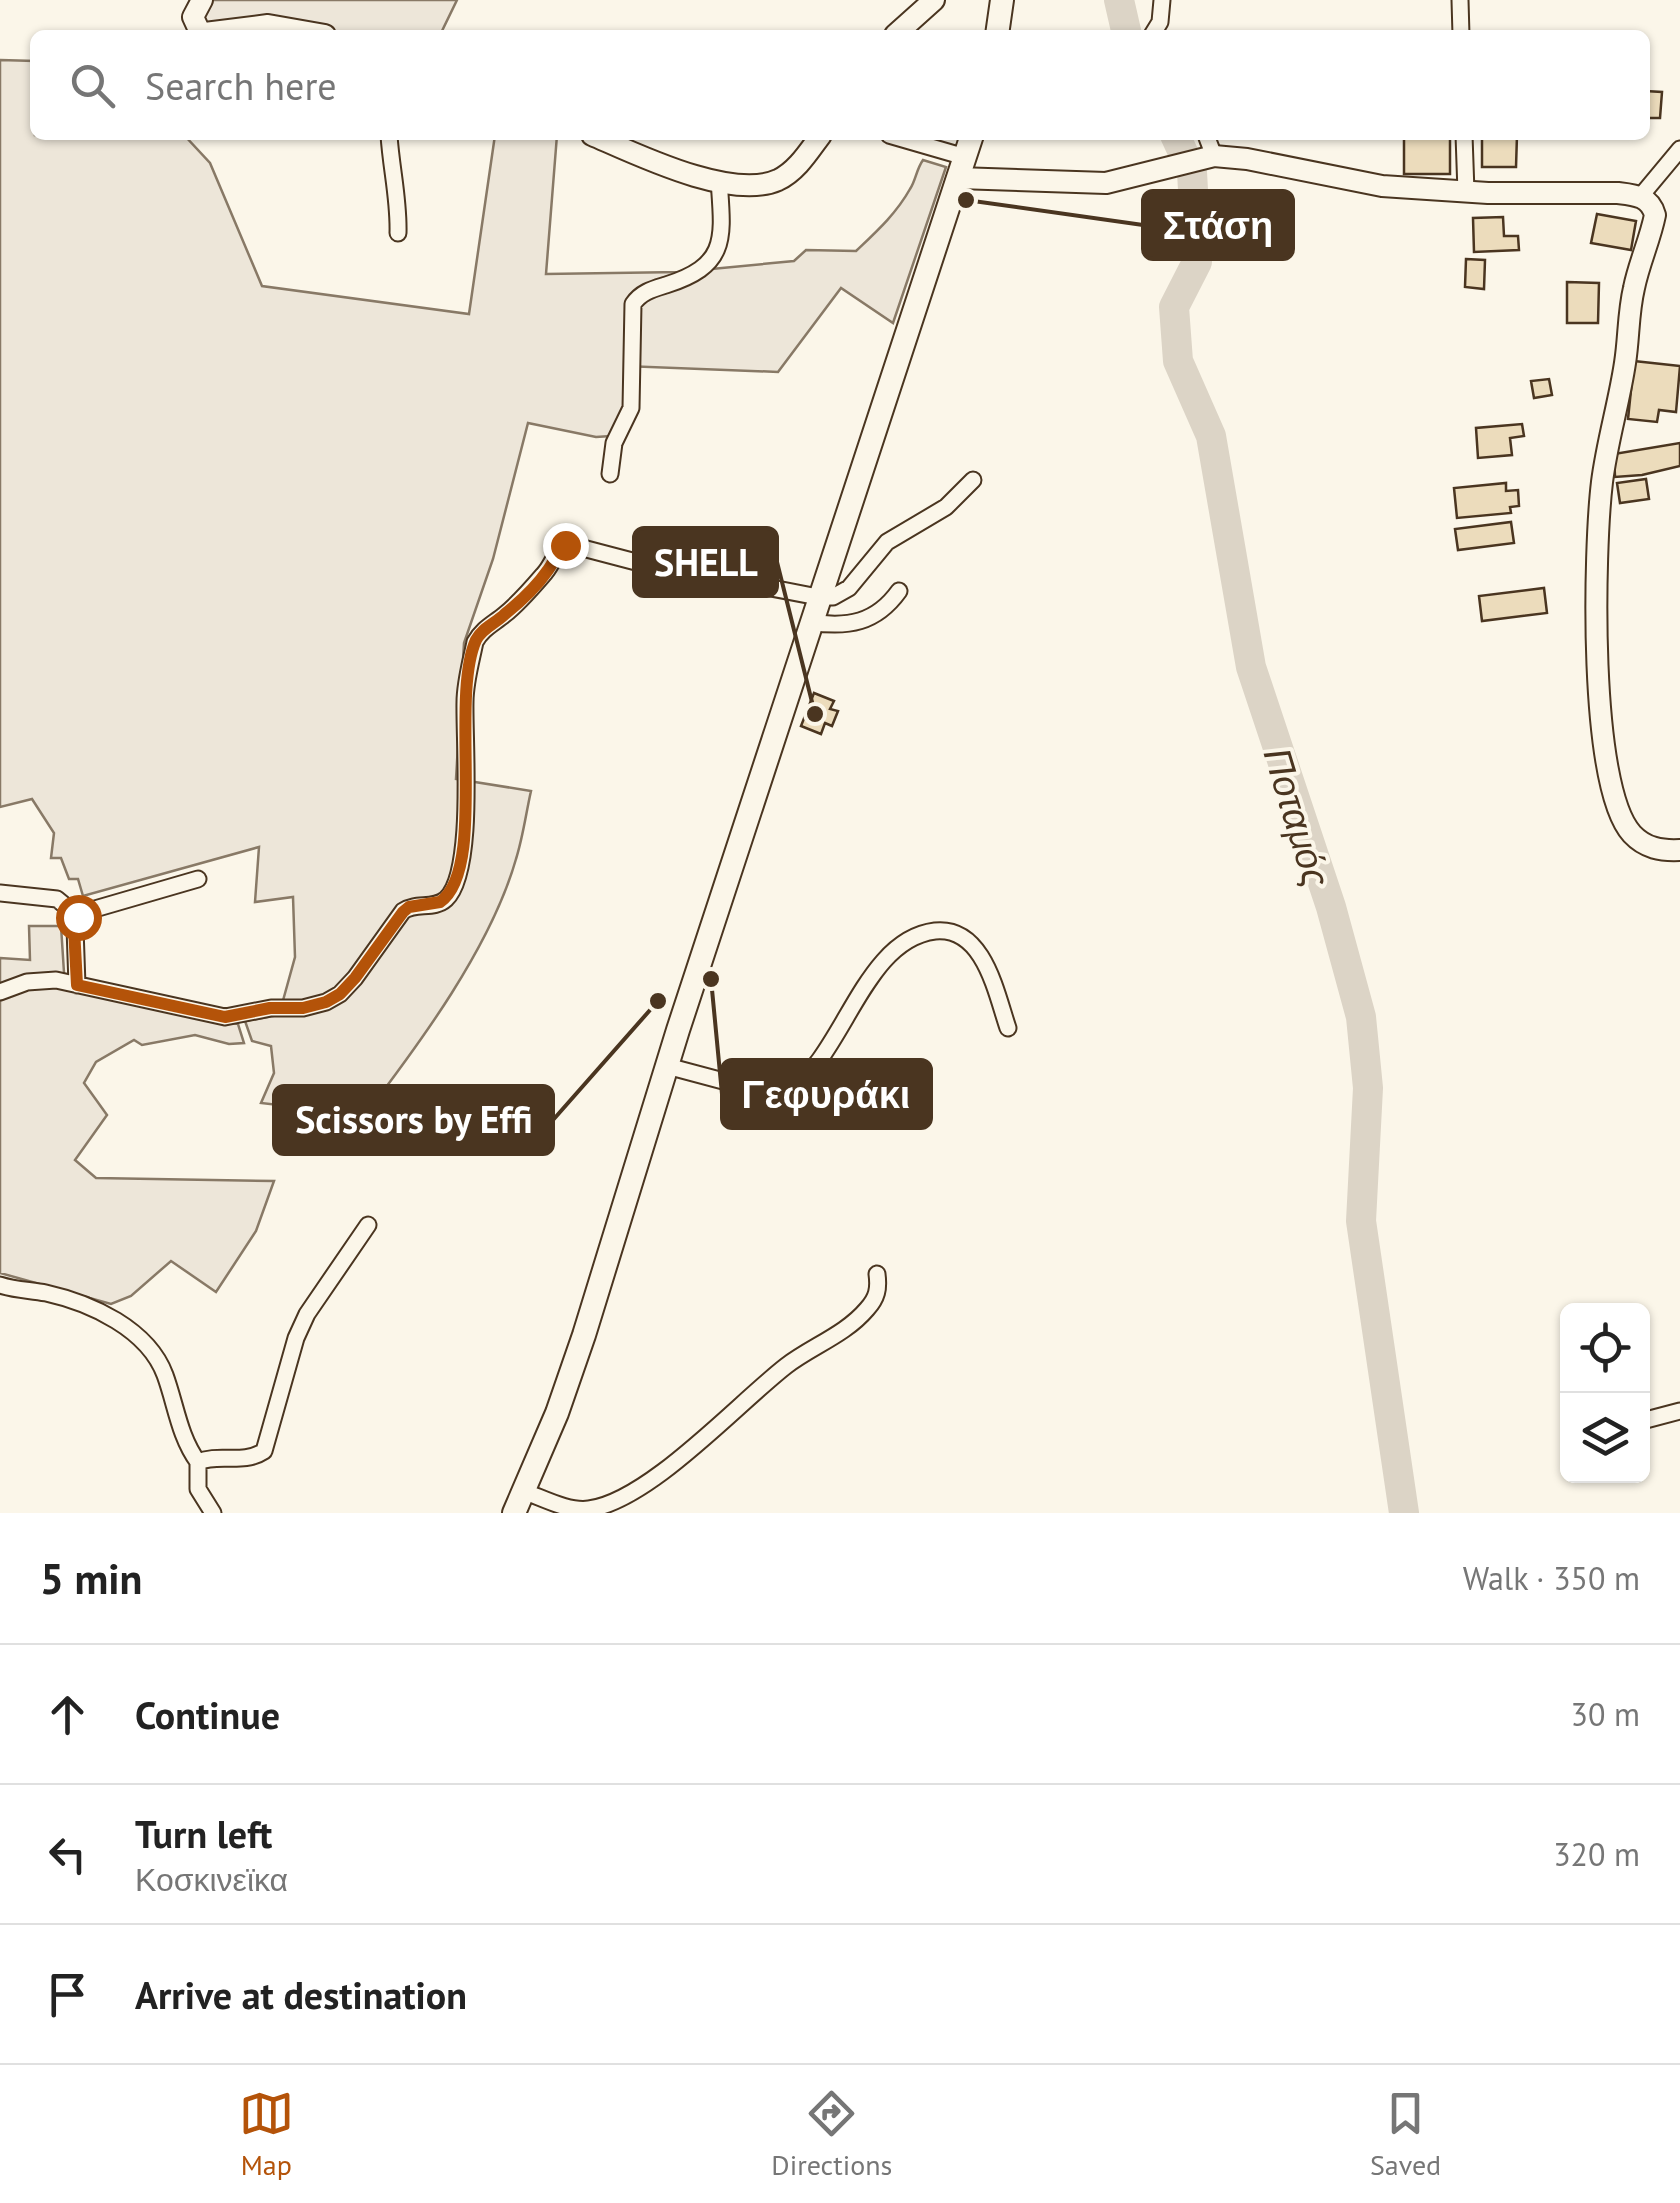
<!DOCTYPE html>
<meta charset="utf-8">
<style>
body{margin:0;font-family:"PT Sans",sans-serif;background:#f6f6f6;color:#222}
.controls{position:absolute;right:30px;bottom:30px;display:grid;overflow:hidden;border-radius:15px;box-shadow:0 2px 8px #0004}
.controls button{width:90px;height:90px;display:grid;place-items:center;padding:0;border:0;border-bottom:2px solid #e0e0e0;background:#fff;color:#222;font:50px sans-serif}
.stop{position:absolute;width:30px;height:30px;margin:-22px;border:8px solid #b45309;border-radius:50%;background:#fff}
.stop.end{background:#b45309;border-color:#fff;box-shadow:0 2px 10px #0008}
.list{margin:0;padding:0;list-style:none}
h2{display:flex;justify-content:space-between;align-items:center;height:130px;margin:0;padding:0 40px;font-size:42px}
h2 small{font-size:32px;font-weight:400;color:#767676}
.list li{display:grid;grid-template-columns:65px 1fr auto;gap:30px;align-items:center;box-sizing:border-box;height:140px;padding:0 40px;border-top:2px solid #e0e0e0}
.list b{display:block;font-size:38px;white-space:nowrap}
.list p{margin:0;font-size:32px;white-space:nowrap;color:#767676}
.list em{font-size:32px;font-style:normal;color:#767676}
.icon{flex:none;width:55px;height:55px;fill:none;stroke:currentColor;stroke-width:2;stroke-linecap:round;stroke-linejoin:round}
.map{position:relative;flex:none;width:1680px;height:1513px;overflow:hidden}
.search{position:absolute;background:#fff;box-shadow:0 2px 8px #0004;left:30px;right:30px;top:30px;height:110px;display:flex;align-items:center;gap:25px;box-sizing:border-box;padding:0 35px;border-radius:15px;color:#767676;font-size:38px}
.sheet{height:550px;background:#fff}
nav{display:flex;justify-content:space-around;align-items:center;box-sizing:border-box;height:140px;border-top:2px solid #e0e0e0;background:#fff;font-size:28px;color:#767676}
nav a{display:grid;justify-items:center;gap:5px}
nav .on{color:#b45309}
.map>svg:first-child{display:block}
.green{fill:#ede6d9;stroke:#887966;stroke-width:2.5}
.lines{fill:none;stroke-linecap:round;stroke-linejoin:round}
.river{stroke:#dcd4c6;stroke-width:30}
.building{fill:#ecdcbc;stroke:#4a3520;stroke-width:2.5}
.minor-casing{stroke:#4a3520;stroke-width:19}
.tertiary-casing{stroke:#4a3520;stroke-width:24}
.secondary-casing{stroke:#4a3520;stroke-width:26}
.minor{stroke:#fbf6e9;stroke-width:15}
.tertiary{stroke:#fbf6e9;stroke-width:20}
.secondary{stroke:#fbf6e9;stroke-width:22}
.route{stroke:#b45309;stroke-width:12}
.labels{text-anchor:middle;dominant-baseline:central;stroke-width:8;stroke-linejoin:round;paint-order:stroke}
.water-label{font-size:38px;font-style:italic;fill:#4a3520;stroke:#fbf6e9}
.leader{fill:none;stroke:#4a3520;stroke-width:4}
.callout-dot{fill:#4a3520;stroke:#fbf6e9;stroke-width:4}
.callout{fill:#4a3520;stroke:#4a3520;stroke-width:4}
.callout-label{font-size:38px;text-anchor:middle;font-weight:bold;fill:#fff}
</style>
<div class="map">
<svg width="1680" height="1513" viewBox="0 0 1680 1513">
<rect width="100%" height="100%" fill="#fbf6e9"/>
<path class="green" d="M202,0h255l-17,35 -228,-1 -18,-23z
M0,60l35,1v74h149l26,28 52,123 207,28 26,-179h62l-11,139 134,-2 114,-11 12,-11 50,1c20,-19 40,-37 54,-62 6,-9 6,-19 13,-29l23,7 -53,156 -52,-35 -63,84 -153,-6 1,43 -15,27 -15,1 -68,-14 -35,136 -29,84 -8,136 75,12c-5,22 -8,46 -15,68 -25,88 -96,184 -151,256l-104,-12 13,-30 -3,-27 -19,-5 -7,-20 34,-6 16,-58 -2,-60 -38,5 4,-55 -176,49 -5,-17h-9l-8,-21h-10l3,-25 -22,-34 -32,8z
M29,926h32l4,62 173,36 6,19 -15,1 -34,-9 -53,10 -8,-5 -38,22 -12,21 23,32 -32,45 21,18 178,3 -18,50 -40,61 -45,-31 -40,35 -20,8 -111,-31v-315l30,2z"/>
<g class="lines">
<path class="river" d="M1119,0l8,35
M1175,135l17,37 5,90 -23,45 4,54 33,75 40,231 80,240 30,110 7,71 -7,133 43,292"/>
</g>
<path class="building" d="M1645,91l17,1 -2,26h-13l-1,14z
M1404,135h46v39h-46z
M1482,135h35l-1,32h-34z
M1597,214l39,7 -5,29 -40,-7z
M1503,217l1,19h14l1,14 -45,2 -1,-34z
M1466,259l19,1 -1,29 -19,-2z
M1567,282l32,1 -1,40h-31z
M1634,361l46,5 -4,46 -17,-2 -2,12 -29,-3z
M1549,379l3,16 -18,3 -3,-17z
M1522,424l2,12 -14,2 2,17 -34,3 -2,-30z
M1680,443v23l-38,9 -27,2 -1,-23z
M1646,479l3,20 -29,4 -3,-20z
M1506,483v8l12,-1 1,16 -9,1 1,6 -54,5 -3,-30z
M1511,522l3,21 -56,7 -3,-21z
M1544,588l3,25 -65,8 -3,-25z
M814,693l20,8 -4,8 8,2 -6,15 -7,-3 -4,11 -20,-8z"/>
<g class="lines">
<defs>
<path id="minor" d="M1460,0l1,35
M1152,35l8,-13 2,-22
M389,135c2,33 10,64 9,98
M889,135l76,22
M1206,135l8,21
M1464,135l2,57
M1640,197l40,-48
M610,474l4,-31 17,-35 2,-104c8,-12 20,-15 33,-19 63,-20 57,-47 53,-105
M810,622c38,6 66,1 89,-31
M0,893l57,6 22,18
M77,985l-2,-57 6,-15 117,-34
M0,992l27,-10 29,-2 169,37 46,-9h32l23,-6 14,-8 15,-16 48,-67c13,-9 31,-1 43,-12 29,-27 18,-156 19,-197 0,-20 6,-40 10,-60 7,-13 18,-18 29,-27 14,-11 27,-26 39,-40 12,-12 12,-31 32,-29l61,16 182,35h15l16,-9 38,-46 59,-35 27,-27
M667,1066l105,28 16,-2c57,-38 75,-152 147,-161 49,-5 61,62 73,97
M0,1285c15,5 31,5 46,8 45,10 102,36 119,82 11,30 14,61 33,87
M1642,1421l38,-10
M523,1491c20,7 45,21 66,18 60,-8 148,-105 197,-143 26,-20 59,-31 81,-57 10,-11 12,-20 10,-35
M213,1513l-15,-24v-27c21,-9 45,3 66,-11l32,-113 11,-24 61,-89"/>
<path id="tertiary" d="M202,0l-9,17 6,13 6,3 63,-8 57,10
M895,35l39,-35
M592,135c44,19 139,66 186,45 19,-9 31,-29 43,-45
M958,178l148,5 108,-27 33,3 135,27 106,7h130c17,2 32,3 37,22 -5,25 -16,48 -21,73 -6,25 -5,50 -9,75 -6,40 -18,79 -23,119 -8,67 -14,304 30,352 13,14 29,17 48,16"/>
<path id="secondary" d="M997,35l5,-35
M514,1513l43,-100 27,-78 94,-305 294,-895"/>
</defs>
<use href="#minor" class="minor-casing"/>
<use href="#tertiary" class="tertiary-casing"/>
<use href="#secondary" class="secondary-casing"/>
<use href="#minor" class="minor"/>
<use href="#tertiary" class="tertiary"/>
<use href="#secondary" class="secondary"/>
</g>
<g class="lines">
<path class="route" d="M78,917l-4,11 3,57 148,32 45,-9h33l23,-6 14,-8 15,-16 48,-66 6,-5 31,-5c48,-33 9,-202 36,-262 6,-12 20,-17 29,-26 15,-12 32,-28 43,-44 7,-9 8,-18 17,-25"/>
</g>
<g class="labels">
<g class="water-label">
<text transform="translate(1298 817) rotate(73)">Ποταμός</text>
</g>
</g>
<path class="leader" d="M966 200L1143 225M815 714L777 562M711 979L722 1094M658 1001L553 1120"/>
<g class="callout-dot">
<circle cx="966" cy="200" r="10"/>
<circle cx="815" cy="714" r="10"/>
<circle cx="711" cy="979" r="10"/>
<circle cx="658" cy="1001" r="10"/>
</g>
<g class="callout">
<rect x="1143" y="191" width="150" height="68" rx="10"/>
<rect x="634" y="528" width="143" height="68" rx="10"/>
<rect x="722" y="1060" width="209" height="68" rx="10"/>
<rect x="274" y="1086" width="279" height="68" rx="10"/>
</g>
<g class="callout-label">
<text x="1218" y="239">Στάση</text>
<text x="706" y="576">SHELL</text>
<text x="826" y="1108">Γεφυράκι</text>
<text x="414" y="1133">Scissors by Effi</text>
</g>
</svg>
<div class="controls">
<button><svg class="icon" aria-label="locate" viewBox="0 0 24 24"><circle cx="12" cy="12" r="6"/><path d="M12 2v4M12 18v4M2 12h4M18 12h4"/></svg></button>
<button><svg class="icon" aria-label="layers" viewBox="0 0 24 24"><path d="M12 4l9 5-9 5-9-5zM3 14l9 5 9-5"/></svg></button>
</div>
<div class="stop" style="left:78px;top:917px"></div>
<div class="stop end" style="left:565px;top:545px"></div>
<div class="search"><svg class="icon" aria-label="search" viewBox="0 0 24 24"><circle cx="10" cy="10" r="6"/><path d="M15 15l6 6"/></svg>Search here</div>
</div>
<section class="sheet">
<h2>5 min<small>Walk · 350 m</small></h2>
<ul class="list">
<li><svg class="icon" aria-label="ahead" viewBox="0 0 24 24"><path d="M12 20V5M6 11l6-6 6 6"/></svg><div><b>Continue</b></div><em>30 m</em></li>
<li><svg class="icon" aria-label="left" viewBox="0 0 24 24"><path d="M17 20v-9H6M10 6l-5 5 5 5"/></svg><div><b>Turn left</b><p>Κοσκινεϊκα</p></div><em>320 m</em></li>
<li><svg class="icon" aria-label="arrive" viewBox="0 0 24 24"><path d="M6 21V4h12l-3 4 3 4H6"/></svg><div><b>Arrive at destination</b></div></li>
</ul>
</section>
<nav>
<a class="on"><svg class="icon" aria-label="map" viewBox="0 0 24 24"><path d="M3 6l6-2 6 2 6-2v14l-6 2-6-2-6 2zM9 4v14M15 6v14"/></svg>Map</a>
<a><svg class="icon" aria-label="directions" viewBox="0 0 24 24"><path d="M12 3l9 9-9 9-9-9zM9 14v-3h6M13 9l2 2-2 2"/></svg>Directions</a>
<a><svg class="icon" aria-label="saved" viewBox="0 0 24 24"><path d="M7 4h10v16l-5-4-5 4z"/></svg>Saved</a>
</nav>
